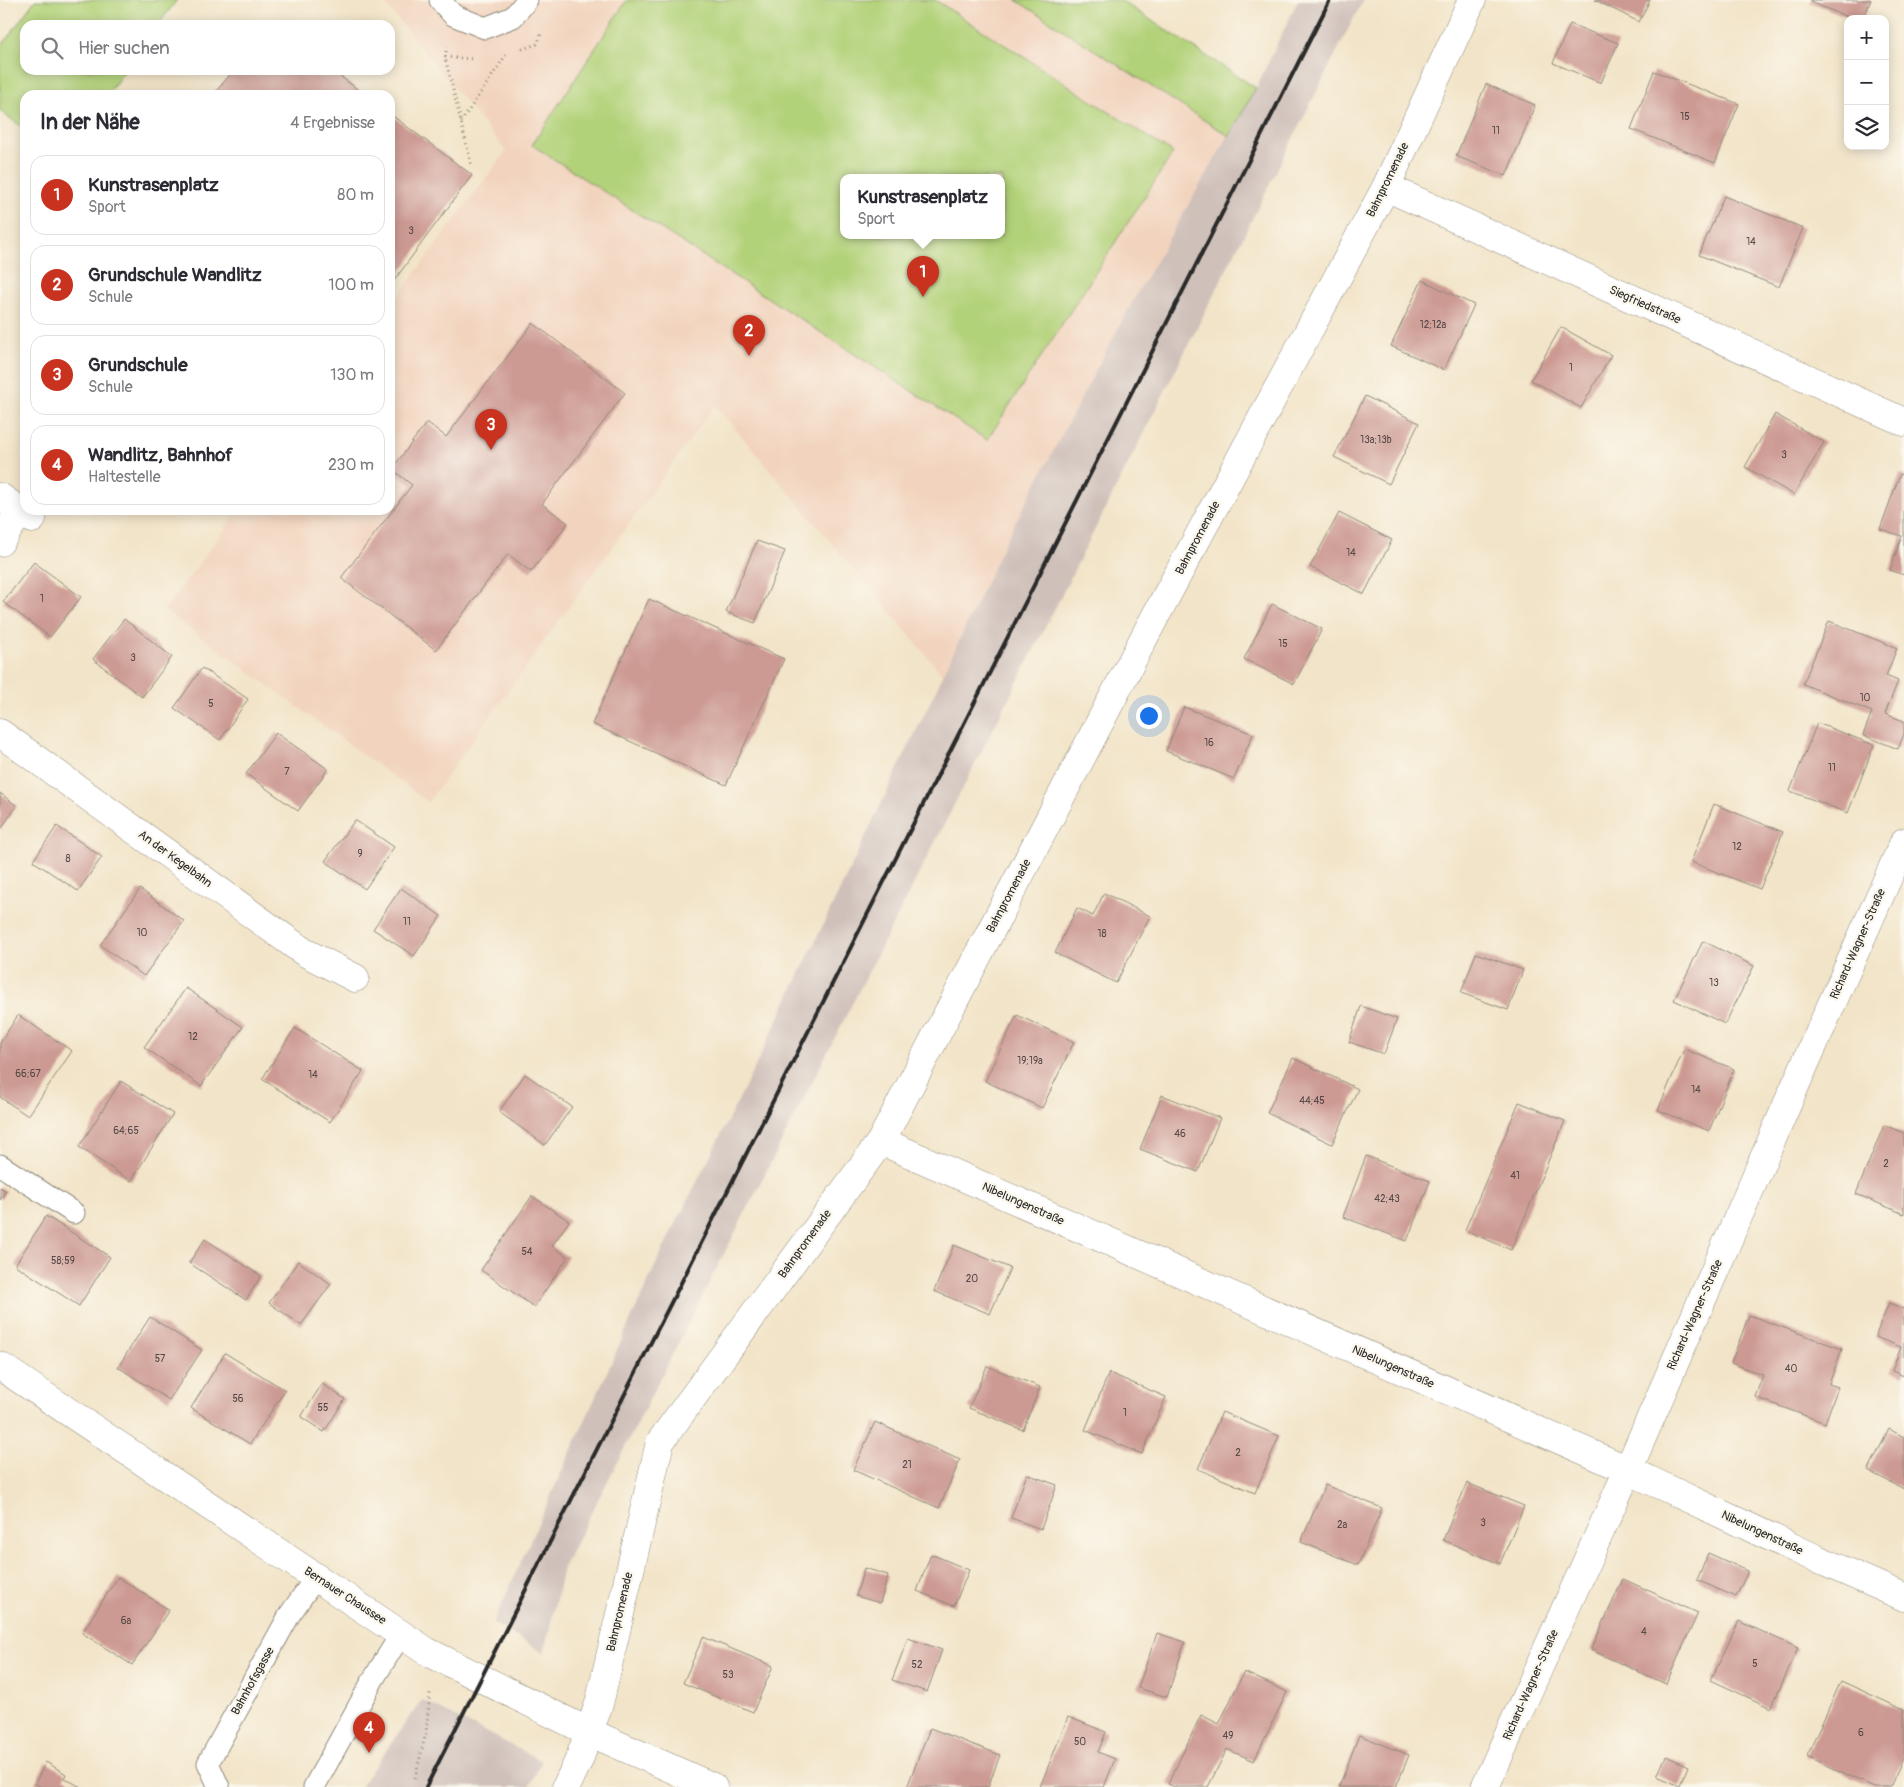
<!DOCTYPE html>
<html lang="de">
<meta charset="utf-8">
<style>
body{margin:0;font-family:Pangolin,sans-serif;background:#f7f7f7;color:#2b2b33}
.controls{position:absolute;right:15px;top:15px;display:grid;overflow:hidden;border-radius:10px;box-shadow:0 2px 12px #0003}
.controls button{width:45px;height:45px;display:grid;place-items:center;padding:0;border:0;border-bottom:1px solid #e1e1e2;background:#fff;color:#2b2b33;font:25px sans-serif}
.you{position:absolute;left:1148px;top:715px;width:18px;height:18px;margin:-12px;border:4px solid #fff;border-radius:50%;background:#1a73e8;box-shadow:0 0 0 8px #1a73e833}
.badge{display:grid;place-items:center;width:32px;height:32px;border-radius:50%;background:#c8321e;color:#fff;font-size:16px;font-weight:700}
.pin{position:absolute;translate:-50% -41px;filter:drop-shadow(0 1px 2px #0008)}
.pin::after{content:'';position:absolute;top:26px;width:18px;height:15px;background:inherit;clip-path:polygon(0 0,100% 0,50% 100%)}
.popup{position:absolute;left:840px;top:174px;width:165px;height:65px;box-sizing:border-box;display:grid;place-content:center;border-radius:10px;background:#fff;filter:drop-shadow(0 1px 4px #0005);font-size:16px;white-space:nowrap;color:#7c7c81}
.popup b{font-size:19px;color:#2b2b33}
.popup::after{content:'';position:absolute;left:50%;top:100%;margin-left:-10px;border:10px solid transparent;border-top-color:#fff}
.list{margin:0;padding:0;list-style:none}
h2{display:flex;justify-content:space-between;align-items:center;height:65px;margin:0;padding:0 20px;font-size:21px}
h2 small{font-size:16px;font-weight:400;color:#7c7c81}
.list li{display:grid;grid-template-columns:32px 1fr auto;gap:15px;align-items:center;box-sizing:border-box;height:80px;margin:0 10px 10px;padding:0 10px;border:1px solid #e1e1e2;border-radius:15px}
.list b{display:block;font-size:19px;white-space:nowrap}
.list p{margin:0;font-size:16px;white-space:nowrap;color:#7c7c81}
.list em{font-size:16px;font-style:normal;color:#7c7c81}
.icon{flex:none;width:28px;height:28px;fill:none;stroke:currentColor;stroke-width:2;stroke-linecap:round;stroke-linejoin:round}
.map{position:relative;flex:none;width:1904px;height:1787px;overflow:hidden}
.search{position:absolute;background:#fff;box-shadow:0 2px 12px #0003;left:20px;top:20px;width:375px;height:55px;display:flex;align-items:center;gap:12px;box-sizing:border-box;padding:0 18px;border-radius:15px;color:#7c7c81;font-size:19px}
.panel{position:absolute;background:#fff;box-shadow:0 2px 12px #0003;left:20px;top:90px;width:375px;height:425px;border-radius:15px}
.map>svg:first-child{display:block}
.built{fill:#f2d4be;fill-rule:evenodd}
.industrial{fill:#cfc0ba}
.green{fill:#b2d279;stroke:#6e7e52;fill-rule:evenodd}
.building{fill:#cc9a93}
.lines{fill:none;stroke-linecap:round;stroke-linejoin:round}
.lane-casing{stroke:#8e887a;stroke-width:23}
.street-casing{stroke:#8e887a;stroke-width:29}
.path{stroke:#8e887a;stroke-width:3;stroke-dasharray:1 4;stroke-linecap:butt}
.lane{stroke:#fff;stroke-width:21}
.street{stroke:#fff;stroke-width:28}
.rail{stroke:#2b2b2b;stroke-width:4}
.labels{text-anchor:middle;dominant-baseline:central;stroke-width:4.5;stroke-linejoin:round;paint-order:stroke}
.number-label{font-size:10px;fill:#534745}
.street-label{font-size:12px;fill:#2b2b2b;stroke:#fbf7ec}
</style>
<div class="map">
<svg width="1904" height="1787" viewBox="0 0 1904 1787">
<rect width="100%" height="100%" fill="#fbf7ec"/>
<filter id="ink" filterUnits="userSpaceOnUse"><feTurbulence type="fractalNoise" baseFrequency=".02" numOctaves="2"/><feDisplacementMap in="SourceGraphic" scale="10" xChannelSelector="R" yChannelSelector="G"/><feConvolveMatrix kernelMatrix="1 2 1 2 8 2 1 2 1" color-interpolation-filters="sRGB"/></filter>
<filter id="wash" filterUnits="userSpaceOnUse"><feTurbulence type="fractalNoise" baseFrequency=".0096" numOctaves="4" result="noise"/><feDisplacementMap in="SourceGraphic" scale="20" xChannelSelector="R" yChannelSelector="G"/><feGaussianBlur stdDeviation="1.12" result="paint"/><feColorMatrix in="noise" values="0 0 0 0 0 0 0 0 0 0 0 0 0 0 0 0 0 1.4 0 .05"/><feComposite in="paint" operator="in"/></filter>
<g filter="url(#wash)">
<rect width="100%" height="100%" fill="#f2e4c8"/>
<path class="built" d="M382,0h634l213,136 -226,410 -60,129 -228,-270 -287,397 -264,-192 75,-100h151v-203l116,-156zM844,178h158v58h-158z"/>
<path class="industrial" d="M1298,0h65l-310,612 -490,956 -19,85 -51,-30 169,-372 92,-182 189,-394 60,-129 128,-242 125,-216z
M422,1700l120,61 -13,26h-169z"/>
<path class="green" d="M35,0h142l-19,25h-133v45h100l-18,25h-82v34l-25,-18v-63z
M627,0h308l238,153 -186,287 -455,-295zM844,178h158v58h-158z
M1016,0h104l136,88 -27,48z"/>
<g id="blocks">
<path class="building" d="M1595,0h55l-11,22z
M1811,0h60l-8,19h-10l-43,-17z
M1570,24l48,19 -17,40 -48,-20z
M234,70h98l33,25h-152z
M1654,71l85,33 -24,59 -84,-34z
M1486,84l49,21 -29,71 -50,-20z
M390,114l82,61 -82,111z
M1724,196l79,32 -24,59 -80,-32z
M1422,280l52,25 -30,65 -53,-24z
M533,323l92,70 -83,111 26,19 -37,49 -23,-18 -72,96 -95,-72 71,-93 -20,-16 35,-47 19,15z
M1561,327l50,28 -30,53 -50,-28z
M1365,396l54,27 -30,61 -55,-27z
M1775,414l49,28 -30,53 -49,-28z
M1900,474l4,1v100l-14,-5 12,-34 -22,-7z
M1339,513l53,27 -28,54 -54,-27z
M757,541l28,10 -30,72 -29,-11z
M34,562l47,35 -31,40 -47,-35z
M649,599l135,60 -58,126 -134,-61z
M1272,604l50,25 -28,55 -50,-25z
M124,619l48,38 -30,40 -49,-38z
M1829,621l68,27 -11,28 12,5 -13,33 19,7v13l-6,15 -35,-14 9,-23 -69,-28z
M202,668l46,31 -28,41 -46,-32z
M1184,707l69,27 -19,45 -68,-28z
M1817,723l57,22 -26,68 -58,-22z
M276,733l52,36 -30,42 -52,-37z
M0,793l17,13 -17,24z
M1714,804l69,28 -23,57 -69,-27z
M355,820l39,27 -29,42 -40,-28z
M57,826l45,31 -24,34 -45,-30z
M401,888l40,28 -27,40 -41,-27z
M140,889l44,32 -40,55 -44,-31z
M1104,893l46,23 -34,67 -61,-30 22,-45 16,8z
M1703,941l51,25 -29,58 -51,-24z
M1476,953l47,17 -15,40 -47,-17z
M186,988l57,39 -42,59 -57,-39z
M1361,1006l36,13 -13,35 -35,-12z
M18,1015l54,36 -44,65 -28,-19v-54z
M1017,1015l57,27 -32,66 -57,-27z
M295,1028l68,43 -33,51 -68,-43z
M1684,1049l50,20 -25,62 -51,-21z
M1293,1058l65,31 -26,55 -65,-31z
M525,1074l47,33 -27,38 -46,-33z
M121,1081l52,33 -42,67 -52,-34z
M1162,1095l58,23 -22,54 -58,-23z
M1519,1102l46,19 -54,129 -46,-20z
M1884,1125l20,8v81l-48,-20z
M1366,1156l64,25 -23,60 -64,-24z
M0,1187l6,4 -6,9z
M532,1196l37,25 -17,25 16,11 -34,50 -53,-37z
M46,1216l64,41 -31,49 -64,-41z
M205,1239l56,37 -15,24 -57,-37z
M954,1245l56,23 -20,46 -56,-23z
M298,1261l33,23 -30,41 -32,-22z
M1889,1303l15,6v67l-12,-5 9,-24 -26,-10z
M1749,1315l93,34 -13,35 9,3 -13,36 -70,-26 8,-22 -32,-12z
M150,1317l52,33 -33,50 -51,-33z
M225,1353l60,37 -35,54 -59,-36z
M987,1366l53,21 -17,43 -54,-22z
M1109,1373l57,24 -24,57 -57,-24z
M322,1384l23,15 -21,33 -23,-15z
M1222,1412l57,24 -24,57 -57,-24z
M875,1422l85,38 -21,48 -86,-38z
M1889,1429l15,8v52l-36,-18z
M1027,1474l30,11 -16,44 -30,-11z
M1467,1483l57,23 -24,58 -57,-24z
M1325,1485l57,23 -24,57 -57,-23z
M1708,1553l40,18 -12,26 -39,-17z
M931,1554l38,16 -15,36 -37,-15z
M864,1568l24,7 -8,28 -24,-7z
M118,1577l51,33 -37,55 -50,-32z
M1623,1579l75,34 -32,71 -75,-34z
M1739,1621l59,27 -27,60 -60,-28z
M1157,1633l28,9 -18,55 -29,-9z
M703,1637l70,29 -20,46 -70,-29z
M908,1638l34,12 -15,42 -35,-12z
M1244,1672l43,20 -33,69 -27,-12 -19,38h-33l-7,-3 33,-69 18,9z
M1841,1681l63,29v46l-14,31h-16l-67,-31z
M1068,1717l38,15 -8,20 17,7 -11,28h-64z
M930,1728l70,27 -12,32h-81z
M1359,1735l50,20 -13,32h-57z
M1666,1756l22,10 -8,20 -23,-10z
M46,1762l20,12 -2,4 17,9h-40l-6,-4z"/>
</g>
</g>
<g filter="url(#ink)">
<use href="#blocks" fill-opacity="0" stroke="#8e887a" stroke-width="1"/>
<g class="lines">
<defs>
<path id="lane" d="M440,0l13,15 32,13 28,-11 14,-17
M0,1165l74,48
M219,1787l-11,-24 82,-149 26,-37
M314,1787l60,-109 27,-44"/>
<path id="street" d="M1386,187l518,235
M0,497l32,22
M0,542l20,-30
M0,733l304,219 51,26
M881,1141l747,329 187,88 89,39
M0,1366l426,285 163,81 124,55
M566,1787l13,-27 20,-56 61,-262 221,-301 266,-509 239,-445 86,-187
M1485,1787l143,-317 168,-386 108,-242"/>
</defs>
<use href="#lane" class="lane-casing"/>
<use href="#street" class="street-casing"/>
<path class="path" d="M447,46l-2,11 27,110
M522,49l15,-5 5,-12
M445,57l29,2
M461,122l45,-67
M415,1778l11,-45 4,-40"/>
<use href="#lane" class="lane"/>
<use href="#street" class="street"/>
<path class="rail" d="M426,1787l904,-1787"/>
</g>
</g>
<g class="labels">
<g class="number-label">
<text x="1685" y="117">15</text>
<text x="1496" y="131">11</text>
<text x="411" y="231">3</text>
<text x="1751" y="242">14</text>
<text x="1433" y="325">12;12a</text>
<text x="1571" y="368">1</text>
<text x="1376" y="440">13a;13b</text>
<text x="1784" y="455">3</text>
<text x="1351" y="553">14</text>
<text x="42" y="599">1</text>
<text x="1283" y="644">15</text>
<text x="133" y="658">3</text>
<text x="1865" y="698">10</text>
<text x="211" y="704">5</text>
<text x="1209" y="743">16</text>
<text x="1832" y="768">11</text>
<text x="287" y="772">7</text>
<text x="1737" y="847">12</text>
<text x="360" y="854">9</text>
<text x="68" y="859">8</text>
<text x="407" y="922">11</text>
<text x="142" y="933">10</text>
<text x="1102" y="934">18</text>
<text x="1714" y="983">13</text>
<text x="193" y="1037">12</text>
<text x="1030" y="1061">19;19a</text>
<text x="28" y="1074">66;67</text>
<text x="313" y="1075">14</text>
<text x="1696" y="1090">14</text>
<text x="1312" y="1101">44;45</text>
<text x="126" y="1131">64;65</text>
<text x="1180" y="1134">46</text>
<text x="1886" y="1164">2</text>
<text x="1515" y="1176">41</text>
<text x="1387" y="1199">42;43</text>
<text x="527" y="1252">54</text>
<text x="63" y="1261">58;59</text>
<text x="972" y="1279">20</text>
<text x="160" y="1359">57</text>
<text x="1791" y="1369">40</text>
<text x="238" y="1399">56</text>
<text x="323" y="1408">55</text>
<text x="1125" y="1413">1</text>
<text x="1238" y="1453">2</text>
<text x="907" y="1465">21</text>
<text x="1483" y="1523">3</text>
<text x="1342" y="1525">2a</text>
<text x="126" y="1621">6a</text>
<text x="1644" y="1632">4</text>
<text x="1755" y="1664">5</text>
<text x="917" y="1665">52</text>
<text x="728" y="1675">53</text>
<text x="1861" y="1733">6</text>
<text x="1228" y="1736">49</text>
<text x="1080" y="1742">50</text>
</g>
<g class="street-label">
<text transform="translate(1388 180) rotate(-64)">Bahnpromenade</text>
<text transform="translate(1645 305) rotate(24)">Siegfriedstraße</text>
<text transform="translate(1198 538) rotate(-62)">Bahnpromenade</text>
<text transform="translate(175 859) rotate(36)">An der Kegelbahn</text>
<text transform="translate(1009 896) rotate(-62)">Bahnpromenade</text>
<text transform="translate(1858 944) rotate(-66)">Richard-Wagner-Straße</text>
<text transform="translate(1023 1204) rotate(24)">Nibelungenstraße</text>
<text transform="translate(805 1244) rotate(-54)">Bahnpromenade</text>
<text transform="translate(1695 1315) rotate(-66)">Richard-Wagner-Straße</text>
<text transform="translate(1393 1367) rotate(24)">Nibelungenstraße</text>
<text transform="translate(1762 1533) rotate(25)">Nibelungenstraße</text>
<text transform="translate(345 1596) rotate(33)">Bernauer Chaussee</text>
<text transform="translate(620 1612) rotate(-77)">Bahnpromenade</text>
<text transform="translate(253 1681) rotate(-61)">Bahnhofsgasse</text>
<text transform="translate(1531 1685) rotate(-66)">Richard-Wagner-Straße</text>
</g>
</g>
</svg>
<div class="controls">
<button>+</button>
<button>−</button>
<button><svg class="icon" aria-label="layers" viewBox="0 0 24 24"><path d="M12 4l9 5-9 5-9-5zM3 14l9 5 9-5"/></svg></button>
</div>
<div class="you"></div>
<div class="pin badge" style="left:923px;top:297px">1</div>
<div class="popup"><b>Kunstrasenplatz</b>Sport</div>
<div class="pin badge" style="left:749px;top:356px">2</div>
<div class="pin badge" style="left:491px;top:450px">3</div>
<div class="pin badge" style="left:369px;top:1753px">4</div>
<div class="search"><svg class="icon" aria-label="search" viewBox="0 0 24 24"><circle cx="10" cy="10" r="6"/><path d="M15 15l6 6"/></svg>Hier suchen</div>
<section class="panel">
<h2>In der Nähe<small>4 Ergebnisse</small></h2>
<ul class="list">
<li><span class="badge">1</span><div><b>Kunstrasenplatz</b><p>Sport</p></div><em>80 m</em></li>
<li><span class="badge">2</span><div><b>Grundschule Wandlitz</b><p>Schule</p></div><em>100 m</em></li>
<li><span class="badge">3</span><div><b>Grundschule</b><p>Schule</p></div><em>130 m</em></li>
<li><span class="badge">4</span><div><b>Wandlitz, Bahnhof</b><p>Haltestelle</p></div><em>230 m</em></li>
</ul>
</section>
</div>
